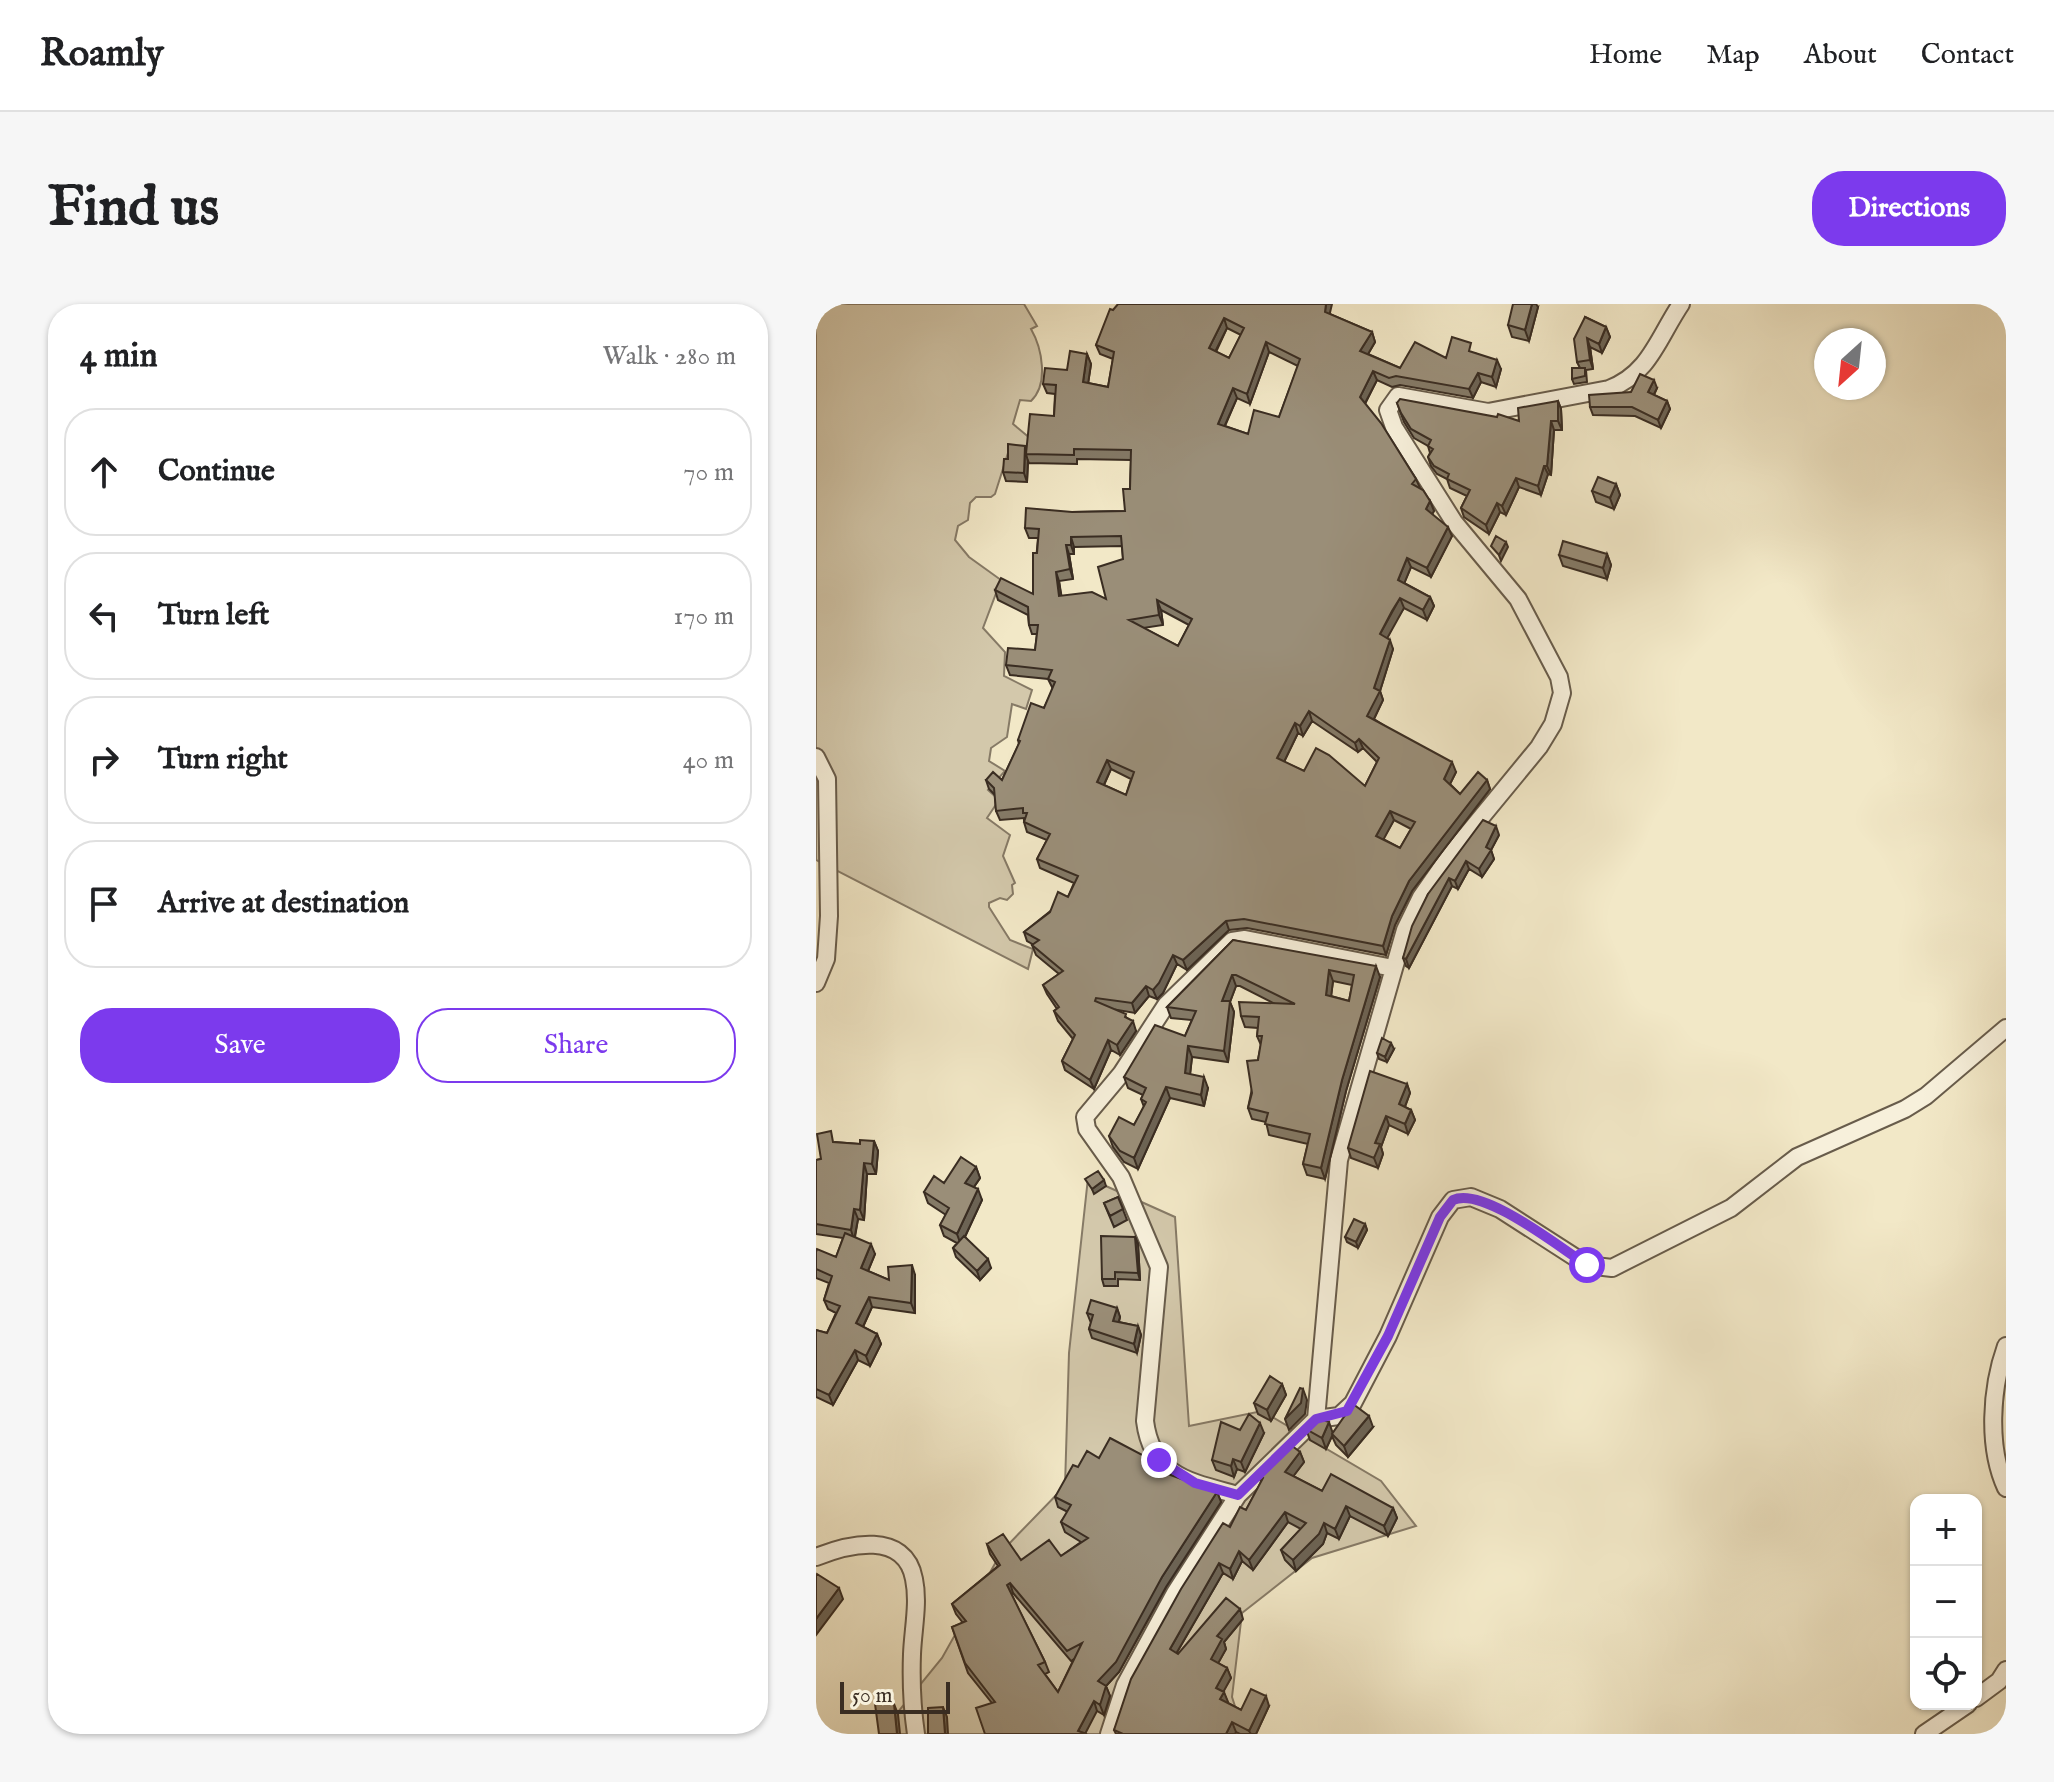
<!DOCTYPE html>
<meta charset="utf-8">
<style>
body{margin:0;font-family:"IM FELL English",serif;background:#f6f6f6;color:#202124}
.controls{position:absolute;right:24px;bottom:24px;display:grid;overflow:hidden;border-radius:16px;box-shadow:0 2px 6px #0004}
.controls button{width:72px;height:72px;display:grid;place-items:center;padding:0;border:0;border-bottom:2px solid #e0e0e0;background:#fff;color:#202124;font:40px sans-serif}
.compass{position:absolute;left:998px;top:24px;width:72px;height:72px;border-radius:50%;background:#fff;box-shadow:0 2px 6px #0004;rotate:207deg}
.scale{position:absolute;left:24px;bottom:20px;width:110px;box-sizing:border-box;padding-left:8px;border:4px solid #3a2d22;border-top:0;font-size:22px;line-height:28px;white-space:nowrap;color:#3a2d22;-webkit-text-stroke:6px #f7f0db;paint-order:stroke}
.stop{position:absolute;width:24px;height:24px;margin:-18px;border:6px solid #7c3aed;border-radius:50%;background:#fff}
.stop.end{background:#7c3aed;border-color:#fff;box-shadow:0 2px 8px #0008}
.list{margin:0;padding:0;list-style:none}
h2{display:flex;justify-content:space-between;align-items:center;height:104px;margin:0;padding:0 32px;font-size:34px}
h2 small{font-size:26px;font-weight:400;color:#757577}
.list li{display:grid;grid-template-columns:52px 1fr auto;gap:24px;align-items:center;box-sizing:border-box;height:128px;margin:0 16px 16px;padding:0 16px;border:2px solid #e0e0e0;border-radius:32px}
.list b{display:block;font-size:30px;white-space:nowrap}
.list em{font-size:26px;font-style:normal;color:#757577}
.actions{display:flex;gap:16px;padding:24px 32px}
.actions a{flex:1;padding:18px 0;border:2px solid #7c3aed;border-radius:32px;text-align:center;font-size:28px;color:#7c3aed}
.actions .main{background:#7c3aed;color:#fff}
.icon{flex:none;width:44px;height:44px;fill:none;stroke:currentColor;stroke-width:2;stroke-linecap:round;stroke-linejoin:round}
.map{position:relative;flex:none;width:1190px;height:1430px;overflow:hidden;border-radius:32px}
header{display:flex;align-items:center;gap:48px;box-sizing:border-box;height:112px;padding:0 40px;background:#fff;border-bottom:2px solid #e0e0e0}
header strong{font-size:38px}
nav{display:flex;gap:44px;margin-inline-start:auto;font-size:28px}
.intro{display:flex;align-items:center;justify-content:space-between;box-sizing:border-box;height:192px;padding:0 48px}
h1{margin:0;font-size:56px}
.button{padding:20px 36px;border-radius:32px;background:#7c3aed;color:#fff;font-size:28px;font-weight:700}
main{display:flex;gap:48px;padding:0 48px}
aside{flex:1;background:#fff;border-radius:32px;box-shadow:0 2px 6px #0004}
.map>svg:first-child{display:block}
.green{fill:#d3c8ab;stroke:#867a66;stroke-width:2}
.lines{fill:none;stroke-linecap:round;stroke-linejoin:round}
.street-casing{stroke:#685c4b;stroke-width:20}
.street{stroke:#f7f0db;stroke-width:16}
.wall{fill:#847a67;stroke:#3a2d22;stroke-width:2;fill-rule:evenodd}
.shaded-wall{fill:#6c6354;stroke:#3a2d22;stroke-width:2}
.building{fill:#9a8e78;stroke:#3a2d22;stroke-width:2;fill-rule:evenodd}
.route{stroke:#7c3aed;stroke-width:10}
</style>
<header>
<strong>Roamly</strong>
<nav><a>Home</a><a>Map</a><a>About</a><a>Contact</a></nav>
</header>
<div class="intro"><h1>Find us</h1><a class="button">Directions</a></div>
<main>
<aside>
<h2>4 min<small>Walk · 280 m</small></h2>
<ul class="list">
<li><svg class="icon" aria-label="ahead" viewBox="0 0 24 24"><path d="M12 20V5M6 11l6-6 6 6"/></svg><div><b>Continue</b></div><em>70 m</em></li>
<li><svg class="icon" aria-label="left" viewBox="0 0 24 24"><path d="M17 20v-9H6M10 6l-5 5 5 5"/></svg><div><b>Turn left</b></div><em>170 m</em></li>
<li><svg class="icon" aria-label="right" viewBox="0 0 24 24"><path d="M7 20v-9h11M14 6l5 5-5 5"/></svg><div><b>Turn right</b></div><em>40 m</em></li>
<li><svg class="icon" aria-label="arrive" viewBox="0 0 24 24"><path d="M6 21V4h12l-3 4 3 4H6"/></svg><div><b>Arrive at destination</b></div></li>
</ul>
<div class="actions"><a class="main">Save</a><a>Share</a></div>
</aside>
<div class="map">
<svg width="1190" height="1430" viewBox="0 0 1190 1430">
<rect width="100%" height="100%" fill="#f2e8c7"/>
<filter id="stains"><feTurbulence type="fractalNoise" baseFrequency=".0025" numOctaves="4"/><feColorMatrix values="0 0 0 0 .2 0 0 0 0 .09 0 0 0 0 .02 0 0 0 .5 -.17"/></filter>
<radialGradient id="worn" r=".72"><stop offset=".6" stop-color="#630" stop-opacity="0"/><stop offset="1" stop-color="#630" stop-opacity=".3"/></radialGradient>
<path class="green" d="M0,0h208l13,22 -6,3c11,19 18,55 0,72l-11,-1 -7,24 18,15 -6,12 -17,2 -13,41 -4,3h-15l-6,6 -2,17 -10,6 -3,14 14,17 32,23 -18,48 22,24 -1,24 28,14 -6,19 -14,-5 -5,33 -16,11 -2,13 16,10 -17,19 11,10 -12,18 23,17 -7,21 12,27 -3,2 1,9 -6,6 -7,-2 -11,5v4l21,33 23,9 -5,20 -212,-109z
M272,874l87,39 14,209 73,-15 119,70 35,45 -104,32 -70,55 -10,84 12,37h-364l62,-76 60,-107 63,-65 4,-133z"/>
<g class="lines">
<defs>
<path id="street" d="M0,453l11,22 2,137 -3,43 -10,24
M1190,1042c-15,42 -19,101 0,142
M500,1115l23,-259 66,-230 16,-33 30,-43 88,-107 14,-23 9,-31 -3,-16 -41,-78 -64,-77 -60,-95 -6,-17 10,-14 90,16 121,-23c41,-16 49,-51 72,-85
M422,1191c-47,-13 -86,-18 -93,-74l14,-154 -38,-90 -34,-48 -2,-12 36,-43 45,-69 66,-64 13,-2 148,29
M0,1253c32,-13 89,-27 98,22 5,24 -1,50 -2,75 -1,27 0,53 4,80
M1160,1394l23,-17 7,-11
M293,1430l16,-49 50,-92 63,-98 78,-76 23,-3 14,-13 35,-67 52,-119 13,-17 18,-3 29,12 87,56 25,3 119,-60 66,-51 108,-48 21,-13 80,-68
M1108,1430l44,-30"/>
</defs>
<use href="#street" class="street-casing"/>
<use href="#street" class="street"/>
</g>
<path class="wall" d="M722,3l-9,34 -17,-4 -4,-12z
M297,6l217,4 42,18 3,10 -7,12 32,14 75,-15 26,16 -5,18 -15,-5 -8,16 -73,-13 -8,2 -15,-7 -12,24 51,75 4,9 10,13 4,10 -2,3 20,22 -21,41 -20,-10 -7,16 26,14 4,9 -7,14 -23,-12 -8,12 -9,18 6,11 -13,42 3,9 -9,19 82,53 -6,12 10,10 27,-14 3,9 -78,102 -17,34 -9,30 -139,-27 -18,2 -42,40 -10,-6 -14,29 -6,6 -8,-3 -14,17 -17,-3 10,9 8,12 -16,24 -9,-5 -17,39 -29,-19 -3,-9 11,-22 -15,-18 -4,-10 3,-2 -10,-15 -4,-9 16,-11 -23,-19 -4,-10h2l-7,-4 -3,-9 44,-35 6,-14 -34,-15 -3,-9 10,-19 -20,-8 -3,-10v-4l-24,2 -4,-9 -1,-16 -6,-6 -3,-9h16l17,-36 -1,-4 26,-32 9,-19 -5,-10 -38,-4 -4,-10 29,-15 2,-16h-5l-3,-9 -1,-10 -30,-15 -3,-10 38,4 5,-56h-9l-4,-10 47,-16 53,-1 5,-22 1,-29 -54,-1v5l-48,-1 -1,-2 -1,21 -21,-1 -3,-9 23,-24 28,-32 1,-22 -8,-1 -4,-9 24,-14 20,-16 4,10 -3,19 20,4 5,-28 -13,-5 -4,-9zM411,24l14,7 -12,23 -13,-6zM453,48l29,14 -19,51 -31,17 -23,-8 12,-28 13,6zM306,242l1,13 -17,40 -45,-3 -2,-15 14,-2 -4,-25h5v-7zM345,306l28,15 -11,21 -35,-18 20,-3zM496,417l46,31 5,-4 14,14 -12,24 -61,-15 -20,-9 14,-29 5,3zM295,465l20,10 -5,16 -22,-10zM578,516l17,9 -11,19 -17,-9z
M769,13l21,10 4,10 -8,16 -12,-6 3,22 -7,1 1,12 -13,2 -2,-5 8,-11 -3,-6z
M841,84l-3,7 13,6 3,8 -9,19 -26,-12 -42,-1 -3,-8 41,-15z
M742,97l3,8 1,21h-8l-3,45 -3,-1 -7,21 -22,-8 -13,28 -6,-3 -11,22 -25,-17 -3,-9 6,-12 -17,-8 -3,-9 -10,-5 -6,-8 -3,-9 2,-4 -2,-7 -14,-8 -10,-16 -7,-19 122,18z
M800,180l4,11 -6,14 -18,-7 -4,-11z
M791,250l4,11 -4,14 -44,-13 -4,-11z
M683,531l-8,15 3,9 -12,18 -13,-8 -11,20 -6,-3 -43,82 -3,-2 -3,-8 25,-64z
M417,636l147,37 -34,114 -21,88 -18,-4 -4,-11 5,-20 -39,-9 -3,-13 -14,-3 -4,-11 13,-63 -4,-9 1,-8 -13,-1 -4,-11 34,-12 -35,-18h-4l-6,16 4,10 -6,50 -36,-5 -2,17 18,14 -4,18 -34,-8 -32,71 -14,-7 -11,-15 -4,-11 25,-11 10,-18 -3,-8 2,-4 -15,-7 -4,-11 61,-41 7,-16 -21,-2 -4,-11zM517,677l19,4 -3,16 -18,-5z
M578,745l-7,13 -8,-3 -2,-6z
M591,780l3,9 -5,14 6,3 4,10 -7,14 -19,-9 -8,22 2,7 -5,14 -27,-10 -3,-10z
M58,837l4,10 -2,23h-9l-3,46 -6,-1 -3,18 20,17 -7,17 21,9 26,-5v38l-43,-6 -9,20 14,7 4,10 -11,22 -12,-6 -25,45 -17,-8v-67l11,3 9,-20 -8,-4 -4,-9 5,-17 -13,-5v-26l20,5 7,-19 -27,-4v-74l5,-1 14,-17 25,2z
M160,863l4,11 -6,9 8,13 -17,37 26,31 -11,12 -24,-23 -3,-9 4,-5 -13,-7 -4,-11 6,-10 -18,-12 -4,-11z
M302,893l9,23 -13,7 -10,-24z
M549,920l2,6 -9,18 -11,-6 -2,-5z
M319,933l3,7 2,36 -22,-1v7h-14l-2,-7z
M301,1004l3,9 -1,5 19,4 3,9 -4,18 -45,-15 -3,-9 2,-6 -4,-10z
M466,1080l4,11 -15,26 -13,-7 -4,-11z
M557,1123l-25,30 -12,-12 -4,-9 -6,13 -16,-9 -4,-11 27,3z
M424,1126l24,3 -19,39 -8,-3 -3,8 -18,-7 -4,-10z
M484,1148l4,10 -11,14 29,15 71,17 4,10 -9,18 -38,-20 -11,23 -12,-6 -4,11 -27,27 -11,-11 -4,-10 20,-21 -13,-7 -35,48 -11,-9 -9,18 -10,-6 -47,81h2l65,-35 -19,23 2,7 -8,14 9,5 4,10 -8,13 5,12 13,7 28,-4 -13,28h-16l-4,-2 -1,2h-119l-2,-4 116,-203 16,-17 15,-28 -2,-6z
M283,1154l69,16 49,18 4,10 -55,85 -47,85 -13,14 4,10 -6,19 -7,-4 -105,-8 -24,-30 -16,-46 11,-4 -7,-9 -4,-10 46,-38 -8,-12 -3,-10 34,16 40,-4 20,-14 -16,-10 -4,-10 7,-10 -10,-5 -3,-10 23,-30zM197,1289l58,68 3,-2 -16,33 -13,-18 4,-2 -4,-10 -34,-68z"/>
<path class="shaded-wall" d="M510,0h6l-4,17 -3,-9z
M716,0h4l2,3 -9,34 -4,-11z
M408,14l3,10 -15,30 -3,-10z
M790,23l4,10 -8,16 -3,-9z
M556,28l3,10 -11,19 -4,-10z
M771,34l3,9 3,22 -3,-9z
M450,38l3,10 -19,52 -3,-10z
M271,50l4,10 -4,27 -4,-9z
M681,56l4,9 -5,18 -4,-10z
M557,67l4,9 -14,27 -3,-10z
M662,69l3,9 -8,16 -4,-9z
M838,76l3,8 -6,12 -3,-8z
M417,84l4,10 -16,36 -3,-10z
M742,97l3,8 1,21 -4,-9z
M851,97l3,8 -9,19 -3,-8z
M735,117l3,9 -3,45 -4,-9z
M209,142l3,8h-2l2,7 -1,21 -3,-9z
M728,162l4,8 -7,21 -3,-9z
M700,174l3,9 -13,28 -4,-9z
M800,180l4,11 -6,14 -4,-11z
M614,197l4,10 -4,7 -4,-9z
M681,199l3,9 -11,22 -3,-9z
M632,223l4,9 -21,41 -4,-9z
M255,233l3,10v7l-3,-9z
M690,238l2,5 -7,14 -2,-6z
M250,241l3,9 4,25 -3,-10z
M791,250l4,11 -4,14 -4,-11z
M591,254l4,9 -9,22 -4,-9z
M240,268l3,9 4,24 -4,-9z
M614,293l4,9 -7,14 -4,-10z
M584,294l4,10 -20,36 -4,-10z
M341,296l4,10 2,15 -4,-10z
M574,336l3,9 -13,42 3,9 -12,25 -4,-9 7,-28z
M493,407l3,10 -9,15 -3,-10z
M479,419l3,10 -17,35 -4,-10z
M543,435l4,9 -5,4 -3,-9z
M291,456l4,9 -10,22 -4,-9z
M636,458l4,10 -8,16 -4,-9z
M671,476l3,9 -78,102 -17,34 -9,30 -3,-9 9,-30 17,-35z
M574,507l4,9 -14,26 -4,-10z
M680,522l3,9 -9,17 1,-2 3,9 -12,18 -3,-8 7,-22z
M650,557l3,8 -11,20 -3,-8z
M633,574l3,8 -43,82 -3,-9z
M410,617l3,9 -42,40 -4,-10z
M357,651l4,9 -14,29 -6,6 -4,-9z
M560,662l4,11 -34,114 -21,88 -4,-11 21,-88z
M513,666l4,11 -3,24 -4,-10z
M416,671l4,11 -6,16 4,10 -6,50 -4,-11 -2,-50z
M330,682l3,10 -14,17 -3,-10z
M317,717l3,10 -16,24 -3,-10z
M292,736l3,10 -17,39 -4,-9z
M575,739l3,6 -7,13 -2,-5z
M372,742l4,11 -3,27 -4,-11z
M388,773l4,11 -4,18 -3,-11z
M591,780l3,9 -8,21 -3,-10z
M350,783l4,11 -32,71 -4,-11z
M595,806l4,10 -7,14 -3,-10z
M570,812l3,9 -8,22 2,7 -5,14 -4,-10 1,-15z
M58,837l4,10 -2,23 -4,-10z
M48,859l3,11 -3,46 -4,-10z
M160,863l4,11 -11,16 -4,-11z
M288,876l2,6 -12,8 -2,-5z
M162,885l4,11 -21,45 -4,-11z
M38,905l4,10 -4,21 -3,-10z
M549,920l2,6 -9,18 -2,-6z
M319,933l3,7 2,36 -2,-7z
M55,940l4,10 -10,24 -4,-10z
M172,955l3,9 -11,12 -3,-9z
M96,961l3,10v38l-4,-10z
M53,993l3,10 -12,26 -4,-10z
M301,1004l3,9 -4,13 -3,-9z
M322,1022l3,9 -4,18 -3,-9z
M61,1030l4,10 -11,22 -4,-10z
M39,1046l3,10 -25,45 -4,-10z
M466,1080l4,11 -15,26 -4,-11z
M487,1085l4,11 -2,14 -16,16 -4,-11z
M553,1112l4,11 -25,30 -4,-11z
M513,1118l4,12 -7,15 -4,-11z
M444,1119l4,10 -19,39 -4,-10z
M484,1148l4,10 -15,20 -4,-10z
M417,1155l4,10 -3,8 -3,-11z
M401,1188l4,10 -55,85 -47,85 -13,14 4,10 -6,19 -4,-10 -2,-24 64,-104z
M530,1202l4,10 -11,23 -4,-10z
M577,1204l4,10 -9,18 -4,-10z
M469,1208l3,10 -35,48 -4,-10z
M508,1219l3,10 -4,11 -27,27 -3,-11z
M423,1247l3,10 -9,18 -3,-10z
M403,1259l4,10 -50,86 -3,-10z
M194,1279l3,10 -3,2 -3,-10z
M23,1284l4,11 -27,36v-16z
M424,1305l3,10 -19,23 2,7 -11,20 -4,-10 6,-23z
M411,1364l4,10 -11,20 -4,-10z
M408,1388l4,10 -4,7 -4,-10z
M450,1392l3,10 -13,28h-5l-2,-3z
M278,1397l3,10 -12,23 -7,-3z
M78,1400l4,10 2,20h-3z
M127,1403l4,10 1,17h-3z
M416,1418l4,10 -1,2h-9z"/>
<path class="building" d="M302,0h208l-1,8 47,20 -12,19 40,17 15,-26 31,16 6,-21 19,6 -2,8 28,9 -5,17 -14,-4 -9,16 -73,-13 -7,2 -16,-7 -13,26 21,26 35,56 -4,5 11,6 7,11 -4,8 22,18 -21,41 -20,-10 -9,22 32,17 -7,13 -23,-12 -8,13 -12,23 10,6 -16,48 6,3 -13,25 85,46 -8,17 16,15 18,-22 9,8 -78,101 -17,35 -9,30 -139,-27 -18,2 -43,39 -10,-5 -14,28 -6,7 -7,-4 -14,17 -36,-5 -1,3 31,13 -1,3 8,4 -16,24 -9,-5 -18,40 -28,-19 13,-26 -21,-24 5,-4 -16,-22 20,-14 -31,-26 7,-5 -15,-8 26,-20 8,-20 10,5 10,-21 -41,-17 13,-25 -26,-12 3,-9h-4v-5l-27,3 -2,-23 -8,-8 7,-8 9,8 18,-39 -2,-1 13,-37 13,5 11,-26 -7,-3 4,-9 -46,-5 2,-17 27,2 3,-25h-9l-1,-18 -33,-17 6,-12 32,16v-41h4l2,-24 -14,-1 1,-20 46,4 53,-1 -2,-22h7l1,-39 -57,-1v6l-48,-1 4,-40 24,2 2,-31 -13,-1 2,-16 22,2 3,-19 17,3 -4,28 25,5 6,-35 -18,-7 14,-36 3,1zM408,14l20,10 -15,30 -20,-10zM450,38l34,17 -21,58 -25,-7 -6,24 -30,-10 15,-36 14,6zM305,232l2,23 -25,8 8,32 -14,-7 -33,4 -3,-24 14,-3 -4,-24h5v-8zM341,296l35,19 -14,27 -49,-26 30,-5zM493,407l46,32 4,-4 20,19 -14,28 -36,-31 -13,-7 -12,23 -27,-13 18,-35 5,3zM291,456l27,12 -8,23 -29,-13zM574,507l25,11 -15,26 -24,-12z
M697,0h19l-7,26 -17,-5z
M769,13l21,10 -7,17 -12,-6 3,22 -13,2 -3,-23z
M756,64h13v8l-13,3z
M824,70l14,6 -6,12 19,9 -9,19 -26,-13h-42l-1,-12 42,-3z
M584,95l97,18 1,-3 21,7 -1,-13 40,-7v20h-7l-4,45h-3l-6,20 -22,-8 -14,28 -5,-3 -11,22 -25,-17 9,-18 -23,-11 2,-5 -15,-8 -6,-9 5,-8 -5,-3 3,-6 -20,-11 -10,-16 -4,-10z
M192,140l17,2 -1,27 -21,-1 1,-13h4z
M782,173l18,7 -6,14 -18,-7z
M680,232l10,6 -7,13 -8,-9z
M747,237l44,13 -4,14 -44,-13z
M667,516l13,6 -10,21 5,3 -12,19 -13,-8 -11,20 -6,-3 -43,81 -3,-1 9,-32 16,-32z
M417,636l143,26 -34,114 -21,88 -18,-4 7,-30 -45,-10 3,-11 -20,-5 4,-15 -5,-32 11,-1 4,-24h-5l2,-19 -18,-1 -2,-14 56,2 -59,-29h-4l-10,26h8l-6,50 -36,-5 -3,27 19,4 -3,18 -35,-8 -32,71 -14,-7 -11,-15 10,-19 15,8 12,-23 -5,-3 5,-11 -22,-11 31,-52 30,11 11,-25 -29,-4zM513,666l25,5 -5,26 -23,-6z
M566,734l9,5 -6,14 -8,-4z
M554,767l37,13 -8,20 12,6 -6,14 -19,-8 -11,27 5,1 -6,14 -26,-10z
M15,827l2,11 27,2v-4l14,1 -2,23 -8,-1 -4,47 -6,-1 -3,21 -35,-6v-64l5,-1 -4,-25z
M145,853l15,10 -11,16 13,6 -21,45 -17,-9 9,-17 -25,-16 10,-16 10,7z
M282,867l6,9 -12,9 -7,-10z
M302,893l5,12 -13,7 -6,-13z
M538,915l11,5 -9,18 -11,-5z
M29,929l26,11 -10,24 28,12 -1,-13 24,-2 -1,38 -42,-6 -13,26 21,11 -11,22 -11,-6 -26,45 -13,-6v-59l11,3 13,-27 -16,-6 8,-24 -16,-7v-17l1,-3 19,8z
M148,932l24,23 -11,12 -24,-23z
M285,932l34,1 3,36 -23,-1v7h-13z
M275,996l26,8 -4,13 25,5 -4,18 -45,-15 4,-14 -6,-2z
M454,1072l12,8 -15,26 -13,-7z
M484,1084l3,1 -2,14 -16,16z
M537,1100l16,12 -25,30 -12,-12z
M433,1110l11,9 -19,39 -8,-3 -2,7 -19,-6 9,-38 19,8z
M501,1114l12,4 -7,16 -16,-9z
M294,1134l40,21 18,15 49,18 -55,85 -46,85 -18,19 8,5 -6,19 -6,-4 -16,30 9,3h-102l-9,-26 19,-6 -30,-39 -13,-36 14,-6 -14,-17 48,-39 -13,-21 16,-10 18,26 28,-20 12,16 27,-18 -27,-16 10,-17 -16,-8 18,-32 5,2 9,-16 12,7zM194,1279l57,68 15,-8 -24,49 -20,-27 7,-3 -38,-77z
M475,1141l9,7 -15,20 37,19 9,-17 62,34 -9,18 -38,-20 -11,23 -11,-6 -5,11 -26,26 -12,-10 25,-27 -21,-11 -36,48 -10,-9 -9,18 -11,-6 -49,86 8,5 48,-56 14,11 -23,27 5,3 -11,20 16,9 -11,20 8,4 -4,7 21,11 10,-21 15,7 -17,35 -17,-9 -6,12h-103l-9,-4 17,-51 50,-90 42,-66 7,4 10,-20 6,3 17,-32 -4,-2z
M1,1270l22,14 -23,31v-43z
M59,1400h19l3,30h-18z
M127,1403l2,27h-17v-26z"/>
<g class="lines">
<path class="route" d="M343,1156l36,23 43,12 78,-76 31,-8 41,-75 52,-119 13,-17c30,-14 107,48 134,65"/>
</g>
<rect width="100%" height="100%" filter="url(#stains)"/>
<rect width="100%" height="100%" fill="url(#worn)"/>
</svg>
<div class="controls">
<button>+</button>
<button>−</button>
<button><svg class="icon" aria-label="locate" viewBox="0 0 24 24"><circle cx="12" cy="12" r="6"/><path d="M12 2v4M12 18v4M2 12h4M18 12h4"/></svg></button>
</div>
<svg class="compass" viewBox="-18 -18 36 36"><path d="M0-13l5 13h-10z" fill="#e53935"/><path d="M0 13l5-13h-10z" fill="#757577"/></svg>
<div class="scale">50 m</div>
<div class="stop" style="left:771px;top:961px"></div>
<div class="stop end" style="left:343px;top:1156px"></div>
</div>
</main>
